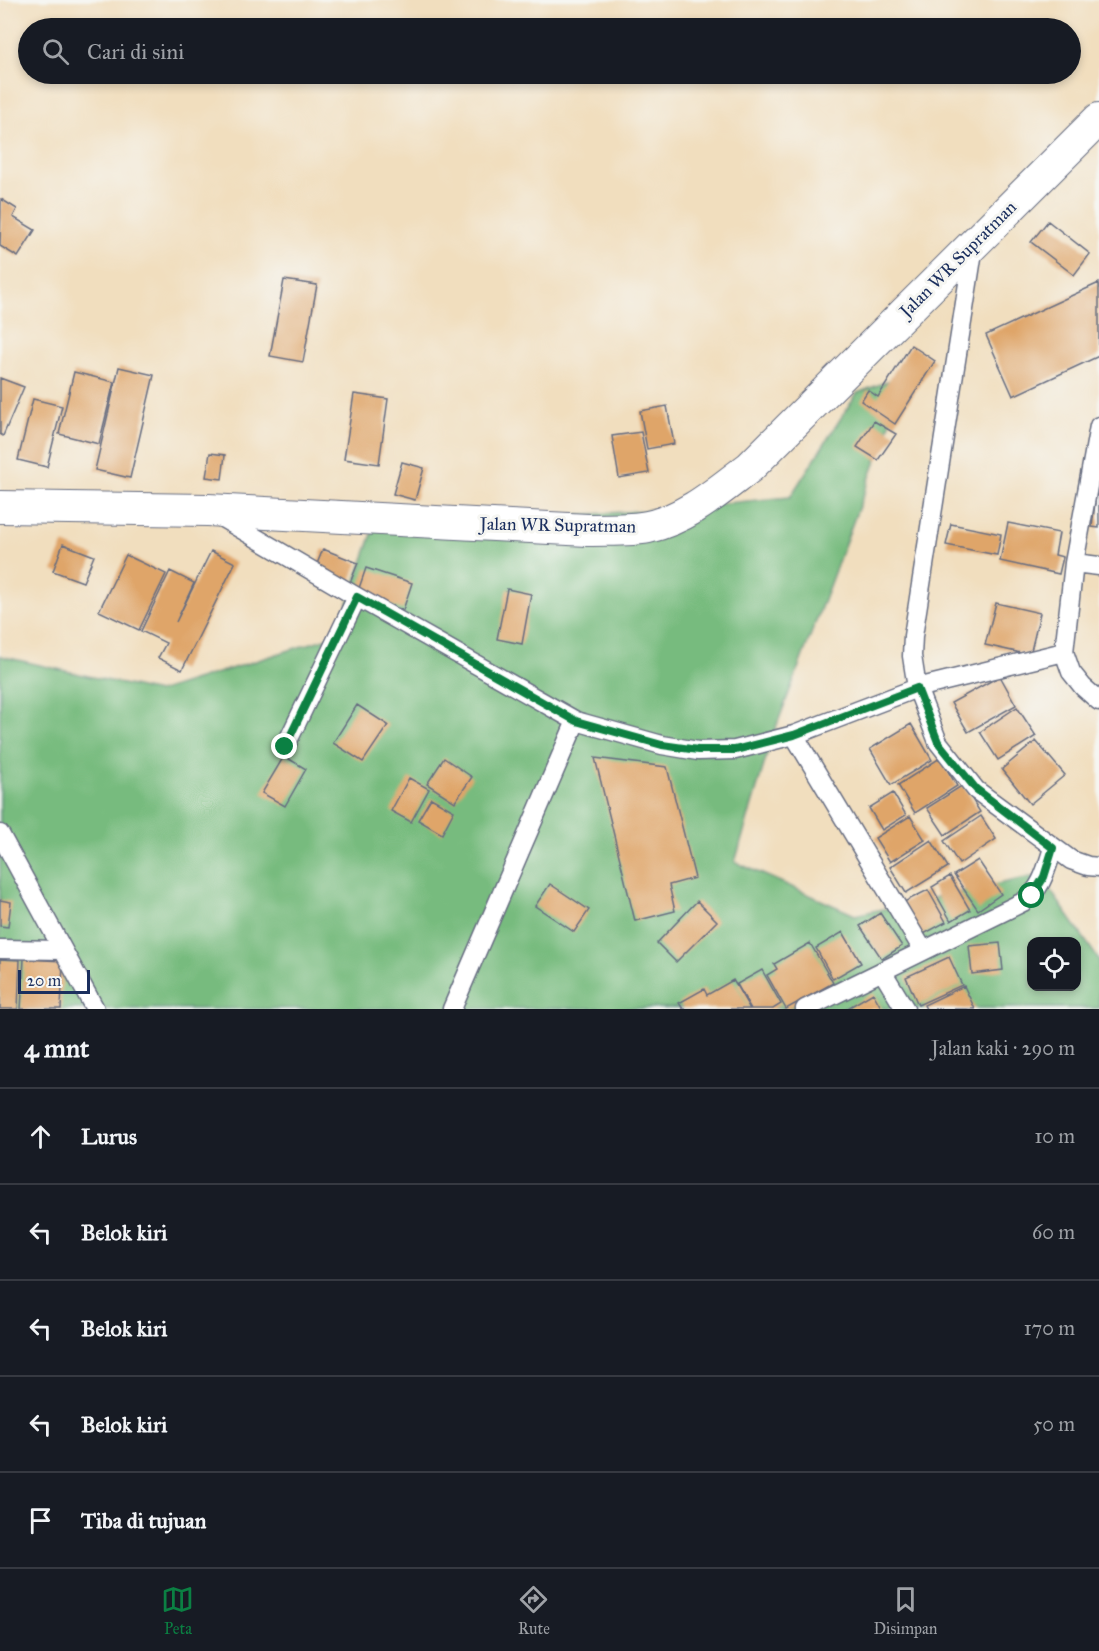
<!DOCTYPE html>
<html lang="id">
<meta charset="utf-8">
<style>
body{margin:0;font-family:"IM FELL Great Primer",serif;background:#242831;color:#f1f3f6}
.controls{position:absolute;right:18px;bottom:18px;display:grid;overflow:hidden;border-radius:12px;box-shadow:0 3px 9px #0003}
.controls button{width:54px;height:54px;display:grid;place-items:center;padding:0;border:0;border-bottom:2px solid #363941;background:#171b24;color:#f1f3f6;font:30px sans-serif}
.scale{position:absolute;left:18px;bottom:15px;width:72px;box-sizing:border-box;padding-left:6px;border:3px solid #1b2f5e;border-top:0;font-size:16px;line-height:21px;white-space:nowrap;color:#1b2f5e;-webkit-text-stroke:4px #f6f6f2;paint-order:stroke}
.stop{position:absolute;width:18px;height:18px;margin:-14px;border:4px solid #0b8043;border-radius:50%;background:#fff}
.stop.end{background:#0b8043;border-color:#fff;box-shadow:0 2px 6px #0008}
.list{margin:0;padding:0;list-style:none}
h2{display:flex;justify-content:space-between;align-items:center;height:78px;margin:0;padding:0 24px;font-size:26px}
h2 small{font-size:20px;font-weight:400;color:#9ea1a6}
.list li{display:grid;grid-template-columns:39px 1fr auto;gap:18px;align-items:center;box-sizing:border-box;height:96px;padding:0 24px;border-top:2px solid #363941}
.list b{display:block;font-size:22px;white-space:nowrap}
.list em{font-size:20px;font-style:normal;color:#9ea1a6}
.icon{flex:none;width:33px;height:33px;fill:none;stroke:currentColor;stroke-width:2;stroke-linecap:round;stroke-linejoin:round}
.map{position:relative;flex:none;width:1099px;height:1009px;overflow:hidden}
.search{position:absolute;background:#171b24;box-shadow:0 3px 9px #0003;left:18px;right:18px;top:18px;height:66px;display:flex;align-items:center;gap:15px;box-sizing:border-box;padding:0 21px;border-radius:33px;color:#9ea1a6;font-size:22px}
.sheet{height:558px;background:#171b24}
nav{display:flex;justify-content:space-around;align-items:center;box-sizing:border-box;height:84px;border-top:2px solid #363941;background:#171b24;font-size:16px;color:#9ea1a6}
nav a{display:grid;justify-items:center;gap:3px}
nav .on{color:#0b8043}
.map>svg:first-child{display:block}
.forest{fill:#77bb7e;stroke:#49756e;stroke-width:1.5;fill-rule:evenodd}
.building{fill:#dfa569}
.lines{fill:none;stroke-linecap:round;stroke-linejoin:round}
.minor-casing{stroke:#666c80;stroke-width:21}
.trunk-casing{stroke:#666c80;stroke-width:34}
.minor{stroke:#fff;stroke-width:18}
.trunk{stroke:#fff;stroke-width:32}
.route{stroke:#0b8043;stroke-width:8}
.labels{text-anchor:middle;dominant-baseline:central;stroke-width:6;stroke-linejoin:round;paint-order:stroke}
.street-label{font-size:18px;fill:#1b2f5e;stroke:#f6f6f2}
</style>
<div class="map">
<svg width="1099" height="1009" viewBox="0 0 1099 1009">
<rect width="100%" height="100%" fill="#f6f6f2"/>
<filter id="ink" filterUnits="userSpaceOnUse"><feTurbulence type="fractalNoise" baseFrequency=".0167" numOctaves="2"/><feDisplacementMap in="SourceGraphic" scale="12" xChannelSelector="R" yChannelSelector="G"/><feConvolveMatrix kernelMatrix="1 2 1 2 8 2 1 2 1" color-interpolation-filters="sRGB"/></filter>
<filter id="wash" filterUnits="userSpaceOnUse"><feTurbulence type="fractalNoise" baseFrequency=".008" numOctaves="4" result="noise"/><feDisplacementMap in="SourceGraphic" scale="24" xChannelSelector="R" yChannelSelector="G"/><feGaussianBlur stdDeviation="1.35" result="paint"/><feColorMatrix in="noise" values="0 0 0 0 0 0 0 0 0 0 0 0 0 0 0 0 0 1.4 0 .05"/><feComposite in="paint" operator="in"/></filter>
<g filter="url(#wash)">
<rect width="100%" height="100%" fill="#f1debe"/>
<path class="forest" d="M909,373l-137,365 -37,124 120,53 185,-40 59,85v48l-1099,1v-353l158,36 179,-57 37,-107 281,-18 135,-13 67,-104zM1032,942h44v45h-44z"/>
<g id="blocks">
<path class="building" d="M1,199l16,10 -4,8 22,13 -17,27 -18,-11z
M1048,221l42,33 -16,21 -43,-33z
M284,280l33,5 -14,77 -33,-6z
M1099,283v73l-86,40 -27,-61z
M911,345l24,16 -40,63 -34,-23 7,-11 10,7z
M119,367l35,8 -24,103 -35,-8z
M74,372l40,10 -15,62 -40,-10z
M0,378l24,9 -21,49 -3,-2z
M354,394l34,5 -9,65 -35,-5z
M33,399l29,7 -15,61 -29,-7z
M667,406l7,38 -27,5 -7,-38z
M874,421l22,13 -18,26 -21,-13z
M641,432l8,41 -30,5 -7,-42z
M210,453l15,2 -3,24 -16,-2z
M402,462l22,6 -9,32 -22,-6z
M1096,495h3v33l-7,-1z
M1008,523l51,10 -4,22 8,2 -4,17 -59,-13z
M951,524l50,10 -4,21 -51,-10z
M63,544l31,12 -11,26 -30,-11z
M323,549l35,14 -8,20 -35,-14z
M211,551l24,12 -53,107 -24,-12 8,-15 -25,-12 29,-60 24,12 -18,39z
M126,555l40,19 -27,56 -40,-19z
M366,568l46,15 -9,27 -46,-16z
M507,589l24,5 -9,50 -25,-5z
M996,603l44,10 -10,42 -45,-10z
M1000,676l16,29 -48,27 -17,-29z
M357,705l31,20 -25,37 -30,-19z
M1017,707l19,29 -38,24 -18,-28z
M911,724l21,36 -41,25 -21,-36z
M1036,741l29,34 -35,29 -28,-35z
M284,756l22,13 -21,37 -23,-13z
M444,758l28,19 -17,25 -28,-18z
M595,758l72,9 28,111 -26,7 6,26 -40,10z
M940,758l17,28 -42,27 -17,-28z
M409,778l20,11 -18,33 -20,-11z
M963,785l17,27 -35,23 -18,-27z
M893,793l13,22 -24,15 -13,-22z
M431,798l23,13 -12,23 -24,-14z
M910,816l15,24 -35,22 -15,-24z
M981,816l15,23 -37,25 -15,-23z
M931,840l17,27 -42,26 -16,-26z
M978,860l23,34 -23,16 -24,-35z
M950,876l20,34 -19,11 -19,-34z
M550,884l39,26 -15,22 -39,-26z
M928,890l18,32 -26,14 -18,-33z
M0,900l11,2 -3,25 -8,-1z
M697,901l20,20 -41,41 -19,-19z
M880,913l22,33 -20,13 -22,-33z
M843,932l18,31 -28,16 -17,-31z
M810,943l23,40 -47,26 -19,-34 10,-6 -3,-5z
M1000,943l3,27 -31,4 -3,-28z
M949,957l13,28 -44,20 -12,-28z
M0,959l20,1 -2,49h-18z
M24,959l39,2 -2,48h-40z
M762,970l19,34 -8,5h-22l-14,-25z
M733,980l17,29h-67l-4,-6 25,-14 3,6z
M964,986l11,23h-49l-2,-4z
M873,993l9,16h-36z"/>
</g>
</g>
<g filter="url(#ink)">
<use href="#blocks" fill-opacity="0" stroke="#666c80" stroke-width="1.5"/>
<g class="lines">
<defs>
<path id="minor" d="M974,245l-61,391 -1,20 5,32 21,54 38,48 95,70 17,6 11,1
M1099,426l-25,137 -10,89 7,20 12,15 16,14
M217,515l140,82 219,124 86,24 36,6 37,-1 59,-15 123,-47 147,-36
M1074,563l25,3
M794,735l129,215
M285,747l72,-150
M0,834l95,175
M0,949l63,1
M882,971l23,38
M452,1009l124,-288
M805,1009l218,-107c19,-13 23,-32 30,-54"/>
<path id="trunk" d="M0,507l208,3 380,20c19,-1 41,1 60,-3 40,-9 70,-36 102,-60l349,-348"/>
</defs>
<use href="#minor" class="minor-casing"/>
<use href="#trunk" class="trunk-casing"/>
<use href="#minor" class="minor"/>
<use href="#trunk" class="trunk"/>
</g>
</g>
<g class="lines" filter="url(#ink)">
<path class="route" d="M285,747l72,-150 219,124 86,24 36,5h37l59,-15 123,-47 21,54 38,47 77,59 -9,29 -12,19"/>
</g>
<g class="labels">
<g class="street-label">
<text transform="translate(958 259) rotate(-45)">Jalan WR Supratman</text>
<text transform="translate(558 525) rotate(1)">Jalan WR Supratman</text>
</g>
</g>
</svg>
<div class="controls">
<button><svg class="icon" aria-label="locate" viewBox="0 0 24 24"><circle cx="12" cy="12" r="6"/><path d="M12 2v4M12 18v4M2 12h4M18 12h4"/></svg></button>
</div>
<div class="scale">20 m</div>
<div class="stop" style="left:1032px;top:896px"></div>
<div class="stop end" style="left:285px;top:747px"></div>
<div class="search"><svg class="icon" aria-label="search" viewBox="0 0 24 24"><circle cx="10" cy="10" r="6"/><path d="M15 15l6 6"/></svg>Cari di sini</div>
</div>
<section class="sheet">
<h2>4 mnt<small>Jalan kaki · 290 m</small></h2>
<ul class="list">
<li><svg class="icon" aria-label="ahead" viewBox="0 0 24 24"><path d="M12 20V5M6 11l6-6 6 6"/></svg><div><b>Lurus</b></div><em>10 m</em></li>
<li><svg class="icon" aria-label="left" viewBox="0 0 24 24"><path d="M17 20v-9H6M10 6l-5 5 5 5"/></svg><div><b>Belok kiri</b></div><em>60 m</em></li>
<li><svg class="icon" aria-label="left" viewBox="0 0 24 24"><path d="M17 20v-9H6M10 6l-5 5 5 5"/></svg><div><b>Belok kiri</b></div><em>170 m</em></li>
<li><svg class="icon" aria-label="left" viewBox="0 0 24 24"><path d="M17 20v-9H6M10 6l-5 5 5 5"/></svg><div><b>Belok kiri</b></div><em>50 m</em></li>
<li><svg class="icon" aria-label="arrive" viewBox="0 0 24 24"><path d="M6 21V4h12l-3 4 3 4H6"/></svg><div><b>Tiba di tujuan</b></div></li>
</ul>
</section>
<nav>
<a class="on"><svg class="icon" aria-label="map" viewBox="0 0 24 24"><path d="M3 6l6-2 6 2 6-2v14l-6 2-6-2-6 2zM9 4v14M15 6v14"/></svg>Peta</a>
<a><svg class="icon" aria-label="directions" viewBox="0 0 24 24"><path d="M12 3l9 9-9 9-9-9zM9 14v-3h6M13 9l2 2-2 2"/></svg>Rute</a>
<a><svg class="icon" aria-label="saved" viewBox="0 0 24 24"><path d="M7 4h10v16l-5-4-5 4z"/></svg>Disimpan</a>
</nav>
